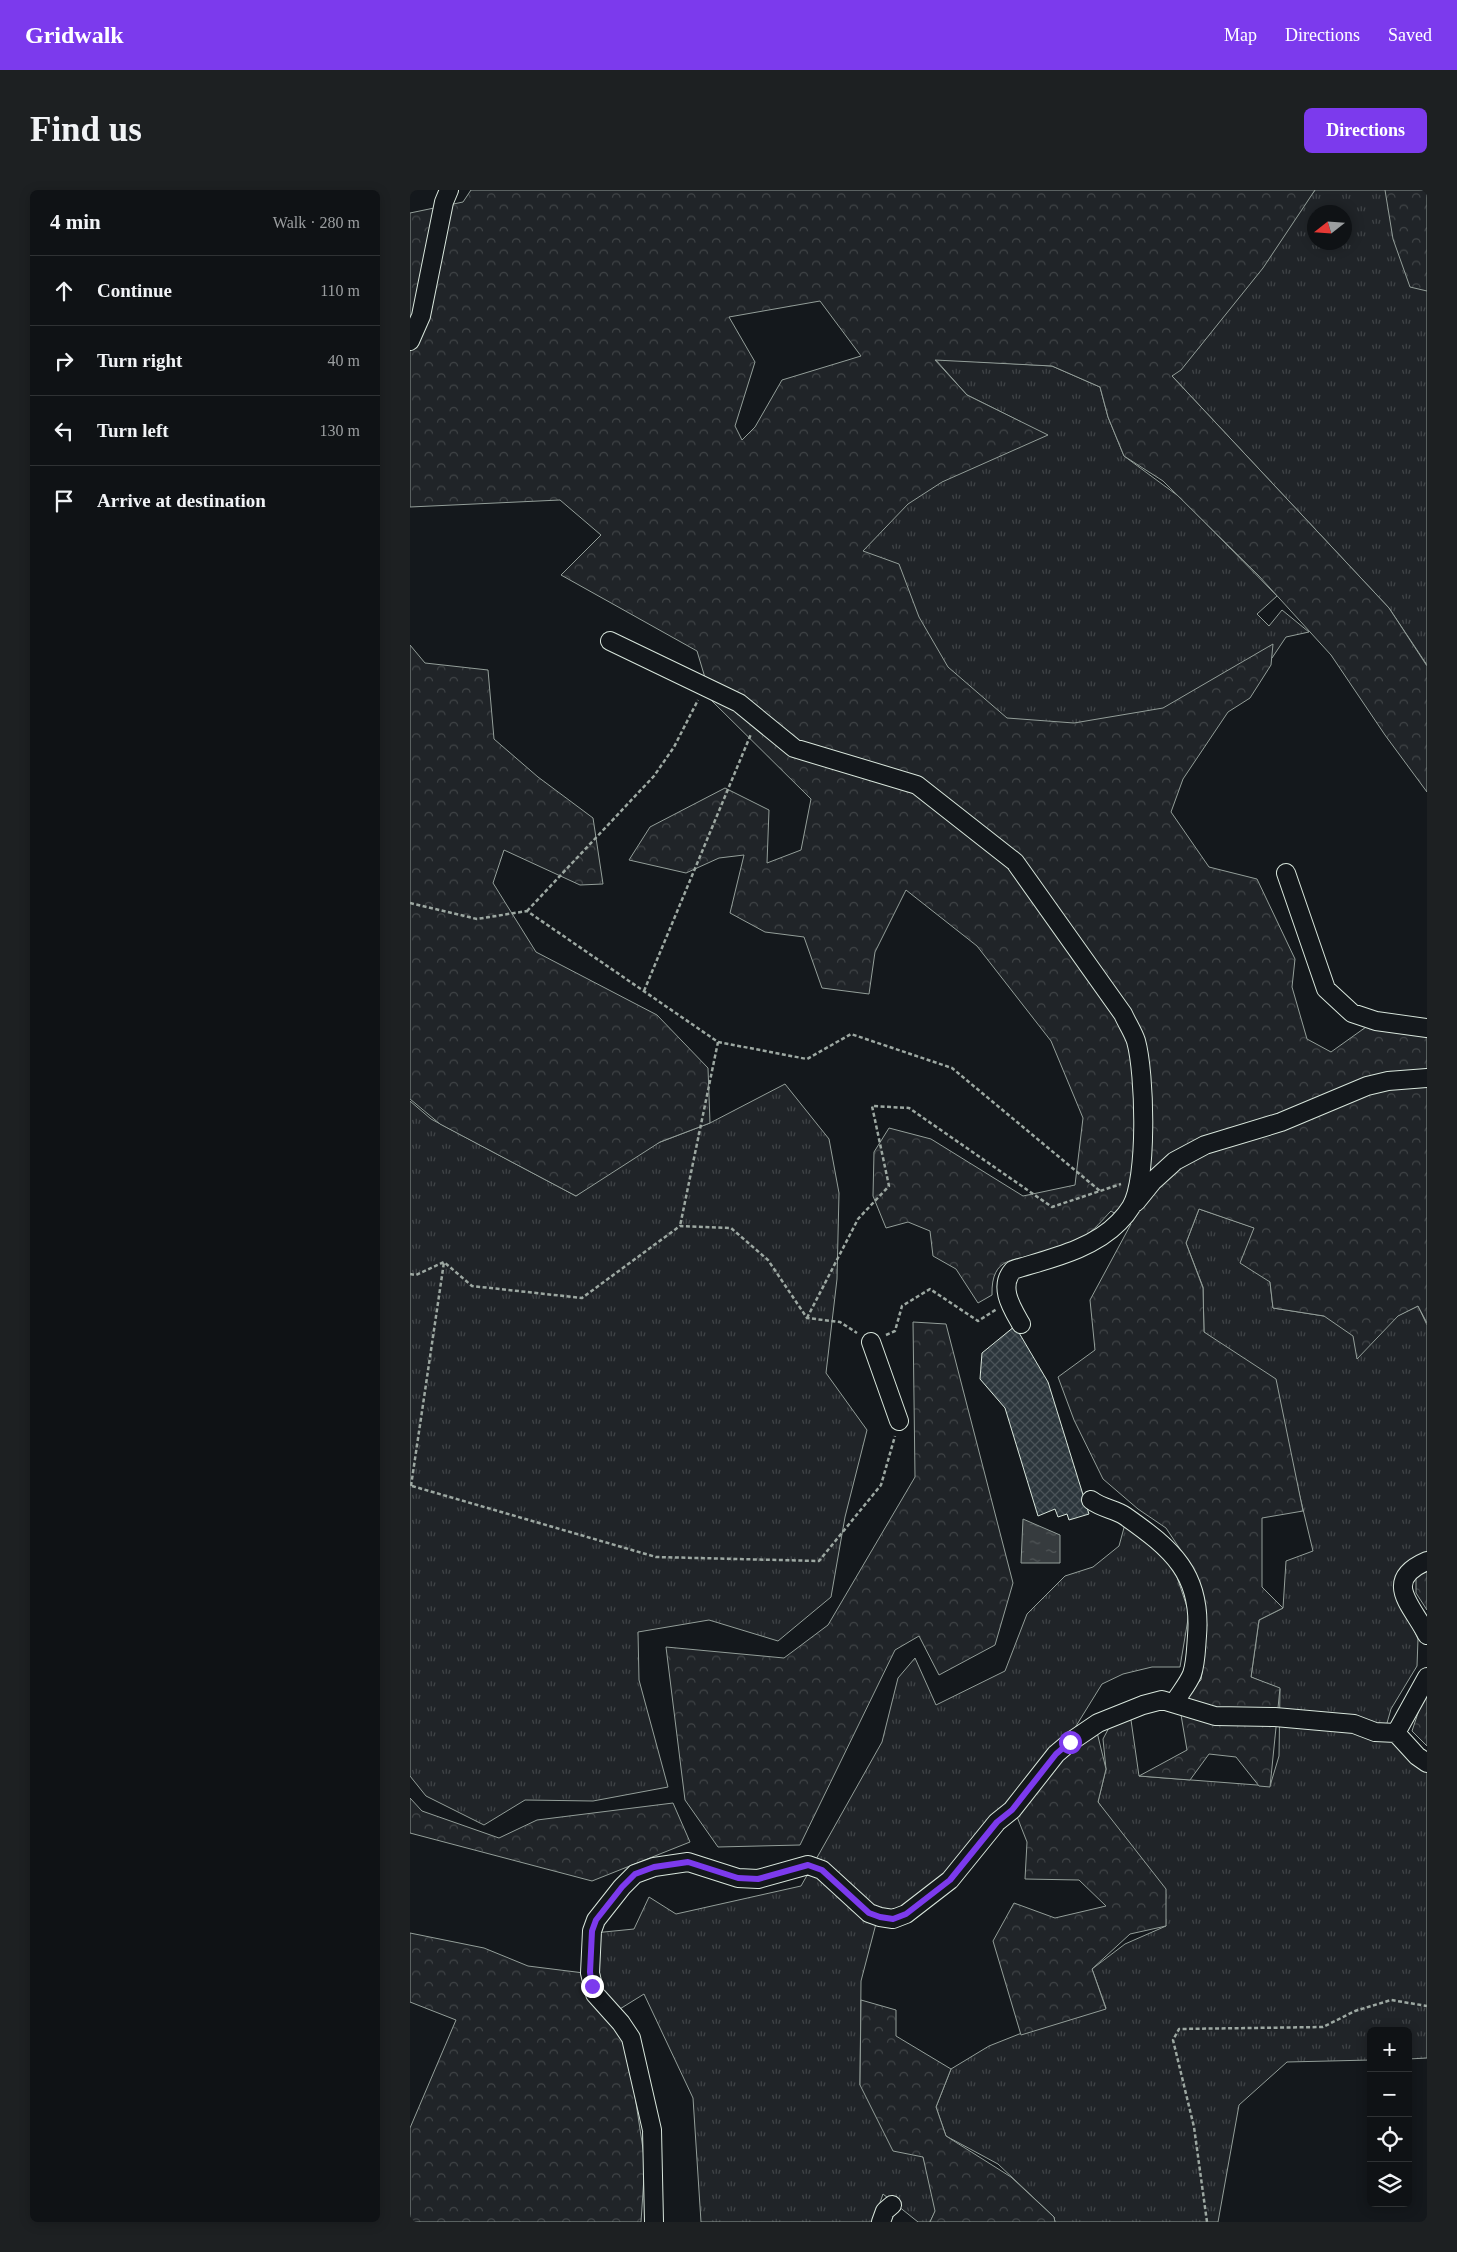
<!DOCTYPE html>
<meta charset="utf-8">
<style>
body{margin:0;font-family:Georgia,serif;background:#1d2022;color:#f1f3f6}
.controls{position:absolute;right:15px;bottom:15px;display:grid;overflow:hidden;border-radius:8px;box-shadow:0 2px 12px #0003}
.controls button{width:45px;height:45px;display:grid;place-items:center;padding:0;border:0;border-bottom:1px solid #2f3234;background:#0f1215;color:#f1f3f6;font:25px sans-serif}
.compass{position:absolute;left:897px;top:15px;width:45px;height:45px;border-radius:50%;background:#0f1215;box-shadow:0 2px 12px #0003;rotate:253deg}
.stop{position:absolute;width:15px;height:15px;margin:-11px;border:4px solid #7c3aed;border-radius:50%;background:#fff}
.stop.end{background:#7c3aed;border-color:#fff;box-shadow:0 1px 5px #0008}
.list{margin:0;padding:0;list-style:none}
h2{display:flex;justify-content:space-between;align-items:center;height:65px;margin:0;padding:0 20px;font-size:21px}
h2 small{font-size:16px;font-weight:400;color:#9b9ea0}
.list li{display:grid;grid-template-columns:32px 1fr auto;gap:15px;align-items:center;box-sizing:border-box;height:70px;padding:0 20px;border-top:1px solid #2f3234}
.list b{display:block;font-size:19px;white-space:nowrap}
.list em{font-size:16px;font-style:normal;color:#9b9ea0}
.icon{flex:none;width:28px;height:28px;fill:none;stroke:currentColor;stroke-width:2;stroke-linecap:round;stroke-linejoin:round}
.map{position:relative;flex:none;width:1017px;height:2032px;overflow:hidden;border-radius:8px}
header{display:flex;align-items:center;gap:30px;box-sizing:border-box;height:70px;padding:0 25px;background:#7c3aed;color:#fff}
header strong{font-size:24px}
nav{display:flex;gap:28px;margin-inline-start:auto;font-size:18px}
.intro{display:flex;align-items:center;justify-content:space-between;box-sizing:border-box;height:120px;padding:0 30px}
h1{margin:0;font-size:35px}
.button{padding:12px 22px;border-radius:8px;background:#7c3aed;color:#fff;font-size:18px;font-weight:700}
main{display:flex;gap:30px;padding:0 30px}
aside{flex:1;background:#0f1215;border-radius:8px;box-shadow:0 2px 12px #0003}
.map>svg:first-child{display:block}
.grass{fill:url(#grass-tufts);stroke:#939e99;fill-rule:evenodd}
.forest{fill:url(#forest-crowns);stroke:#939e99;fill-rule:evenodd}
.water{fill:url(#water-ripples);stroke:#939e99}
.building{fill:url(#building-cross-hatch);stroke:#d8e6dc}
.lines{fill:none;stroke-linecap:round;stroke-linejoin:round}
.minor-casing{stroke:#d8e6dc;stroke-width:20}
.path{stroke:#9da8a2;stroke-width:2.5;stroke-dasharray:4 2.5;stroke-linecap:butt}
.minor{stroke:#14181c;stroke-width:18}
.route{stroke:#7c3aed;stroke-width:6}
</style>
<header>
<strong>Gridwalk</strong>
<nav><a>Map</a><a>Directions</a><a>Saved</a></nav>
</header>
<div class="intro"><h1>Find us</h1><a class="button">Directions</a></div>
<main>
<aside>
<h2>4 min<small>Walk · 280 m</small></h2>
<ul class="list">
<li><svg class="icon" aria-label="ahead" viewBox="0 0 24 24"><path d="M12 20V5M6 11l6-6 6 6"/></svg><div><b>Continue</b></div><em>110 m</em></li>
<li><svg class="icon" aria-label="right" viewBox="0 0 24 24"><path d="M7 20v-9h11M14 6l5 5-5 5"/></svg><div><b>Turn right</b></div><em>40 m</em></li>
<li><svg class="icon" aria-label="left" viewBox="0 0 24 24"><path d="M17 20v-9H6M10 6l-5 5 5 5"/></svg><div><b>Turn left</b></div><em>130 m</em></li>
<li><svg class="icon" aria-label="arrive" viewBox="0 0 24 24"><path d="M6 21V4h12l-3 4 3 4H6"/></svg><div><b>Arrive at destination</b></div></li>
</ul>
</aside>
<div class="map">
<svg width="1017" height="2032" viewBox="0 0 1017 2032">
<defs>
<pattern id="grass-tufts" width="24" height="20" patternUnits="userSpaceOnUse" patternTransform="scale(1.25)"><rect width="24" height="20" fill="#202428"/><path d="M3 7l-1-3M5 7V3M7 7l1-3M15 17l-1-3M17 17v-4M19 17l1-3" fill="none" stroke="#404447"/></pattern>
<pattern id="forest-crowns" width="20" height="18" patternUnits="userSpaceOnUse" patternTransform="scale(1.25)"><rect width="20" height="18" fill="#202428"/><path d="M2 6a3 3 0 1 1 6 0M12 15a3 3 0 1 1 6 0" fill="none" stroke="#404447"/></pattern>
<pattern id="water-ripples" width="26" height="14" patternUnits="userSpaceOnUse" patternTransform="scale(1.25)"><rect width="26" height="14" fill="#363b3e"/><path d="M2 4q2-2 4 0t4 0M15 11q2-2 4 0t4 0" fill="none" stroke="#525759"/></pattern>
<pattern id="building-cross-hatch" width="8" height="8" patternUnits="userSpaceOnUse" patternTransform="scale(1.25)"><rect width="8" height="8" fill="#2c363c"/><path d="M0 0l8 8M0 8l8-8" fill="none" stroke="#4a5358"/></pattern>
</defs>
<rect width="100%" height="100%" fill="#14181c"/>
<path class="grass" d="M905,0h112v475l-38,-57 -217,-232zM904,22h30v30h-30z
M525,169l117,7 48,21 8,30 16,39 57,42 96,98 -20,18 12,12 13,-16 27,22 -23,5 -14,21 -107,83 -167,-10 -144,-152 27,-149 138,-9 -52,-26z
M375,894l44,55 10,54 -2,86 -11,94 41,57 -22,87 -14,80 -53,44 -69,-21 -71,12 1,48 29,107 -75,14 -68,-1 -41,25 -58,-29 -16,-20v-675l21,18 145,77 61,-45 73,-28z
M789,1019l56,19 15,54 3,26 51,8 67,3 27,-13 9,19v233l-21,6 -2,45 14,30 -1,27 -26,43 -6,21 42,36v292l-19,1v-28h-37v29l-84,2 -48,43 -21,117h-163l-1,-5 -56,-53 -52,-28 -10,-29 15,-38 38,-23 91,-36 26,-2 -14,-39 33,-25 41,-18 -34,-77 -34,-47 8,-33 -3,-30 9,-17 19,-2 8,56 131,10 9,-30 1,-67 -29,-12 8,-57 24,-12 3,-47 27,-10 -24,-100 -51,-92 -34,-27 -1,-45 -17,-44z
M715,1334l49,44 15,45 -9,54h-28l-29,7 -21,10 -34,55 -52,52 -75,90 -49,36 -14,-1 -17,65 -1,104 63,72 15,49 -8,16h-12l-35,-28 -10,28h-172l-8,-124 -49,-104 -29,18 -22,-39 1,-40 40,-4 15,-32 27,17 125,-28 81,-144 16,-64 17,-20 21,47 69,-34 22,-57 38,-38 28,-9 26,-21z"/>
<path class="forest" d="M61,0h844l-52,78 -82,102 -9,6 217,232 38,58v126l-42,-57 -54,-80 -72,-79 -96,-95 -39,-25 -16,-39 -8,-30 -48,-21 -117,-6 32,35 81,40 -106,47 -34,22 -45,47 36,13 20,53 29,50 59,51 67,5 89,-15 110,-64 -2,21 -21,33 -22,14 -45,67 -12,33 38,55 48,12 38,80 -3,28 15,52 24,13 35,-25 61,8v288l-9,-17 -20,10 -41,43 -4,-23 -29,-20 -51,-8 -3,-26 -30,-19 14,-35 -55,-19 -13,34 17,45 1,44 72,47 27,132 -41,7v69l21,21 -24,12 -8,57 29,11 -10,99 -11,-1 -23,-29 -27,-3 -19,26 -51,-4 48,-26 -7,-41 2,-11 19,-18 4,-30 1,-40 -13,-38 -7,-14 -20,-30 -28,-19 -35,-30 -29,-59 -16,-43 37,-27 -5,-50 41,-76 -20,-13c-8,8 -17,20 -28,26 -10,7 -27,13 -39,16 -29,8 -53,2 -52,42l-14,8 -22,-34 -23,-13 -3,-25 -22,-9 -22,6 -13,-32 1,-44 15,-24 42,11 92,57 52,-11 8,-67 -32,-77 -74,-95 -71,-56 -31,62 -6,42 -47,-6 -18,-51 -39,-5 -35,-19 14,-58 -25,3 -33,15 -57,-13 21,-33 75,-39 44,22 -2,53 34,-13 10,-51 -99,-98 -15,-50 -136,-76 40,-40 -41,-35 -150,7v-294l53,-11zM410,111l41,55 -79,24 -27,47 -13,13 -7,-14 20,-64 -26,-45z
M975,0h42v101l-17,-4 -17,-48z
M0,455l15,18 63,7 6,69 44,38 55,41 10,66 -23,1 -76,-35 -11,33 43,69 121,63 51,53 2,55 -50,19 -84,54 -136,-72 -30,-25z
M503,1132l33,2 67,259 -18,62 -56,30 -20,-39 -24,14 -95,195 -82,2 -33,-47 -19,-153 118,11 44,-33 87,-148z
M1017,1382v38l-11,-17v-18z
M1017,1496v60l-15,-15z
M686,1538l10,41 -8,33 68,87v37l-36,8 -38,35 14,40 -85,26 -28,-94 21,-38 41,15 51,-12 -27,-26 -54,-1 2,-37 -13,-33 44,-52z
M0,1608l12,13 77,27 38,-18 136,-17 17,39 -98,39 -182,-48z
M0,1743l74,15 44,18 56,7 42,64 19,125 -4,60h-231v-94l46,-108 -46,-18z
M451,1810l35,10v26l55,33 -15,38 10,29 65,41 43,40 1,5h-125l5,-11 -12,-54 -30,-6 -33,-66z"/>
<path class="water" d="M613,1329l37,16v28h-39z"/>
<path class="building" d="M605,1136l33,56 41,132 -20,6 -2,-6 -9,3 -3,-8 -17,7 -33,-108 -25,-29 2,-26z"/>
<g class="lines">
<defs>
<path id="minor" d="M0,151l11,-25 23,-114 5,-12
M200,451l129,62 55,45 123,37 98,77 108,152c4,9 10,18 13,27 9,32 12,139 -5,166 -3,5 -8,11 -12,15 -27,28 -71,37 -106,48 -15,17 -1,38 8,54
M876,683l40,116 26,24 24,8 51,7
M726,1012l17,-21 22,-20 30,-16 76,-23 86,-36 21,-5 39,-3
M461,1152l28,79
M681,1310c12,9 24,9 34,16 47,33 77,58 72,120 -1,11 -1,27 -5,38 -4,10 -12,19 -18,29
M1017,1371c-47,20 -13,46 0,74
M986,1543l31,-56
M244,2032l-2,-92 -21,-92 -10,-15 -26,-29 -5,-21 2,-42 4,-11 26,-33 13,-13 19,-7 34,-5 50,16 20,1 50,-14 14,5 47,43 11,4 13,2 13,-5 44,-34 47,-58 15,-12 44,-56 14,-12 28,-19 45,-18 19,-5 53,16 60,1 79,7 21,8 21,1 21,23 10,7
M471,2032l4,-11 7,-6"/>
</defs>
<use href="#minor" class="minor-casing"/>
<path class="path" d="M0,713l67,16 50,-8 191,131 -38,184
M117,721l127,-135 20,-29 24,-47
M234,801l107,-257
M308,852l89,17 44,-25 101,34 148,123
M0,1084l6,1 28,-13 28,24 110,12 98,-72 51,2 37,32 39,58 33,4 17,11
M397,1128l51,-99 31,-33 -17,-80 37,2 143,99 69,-23
M476,1145l9,-4 7,-25 28,-17 48,32 19,-12
M1,1296l33,-224
M2,1296l244,71 163,4 62,-76 14,-49
M797,2032l-13,-95 -21,-87 6,-11 144,-2 32,-16 36,-11 36,6"/>
<use href="#minor" class="minor"/>
</g>
<g class="lines">
<path class="route" d="M182,1796l-2,-14 2,-41 4,-11 26,-33 13,-13 19,-7 34,-5 50,16 20,1 50,-14 14,5 47,43 11,4 13,2 13,-5 44,-34 47,-58 15,-12 44,-56 14,-12"/>
</g>
</svg>
<div class="controls">
<button>+</button>
<button>−</button>
<button><svg class="icon" aria-label="locate" viewBox="0 0 24 24"><circle cx="12" cy="12" r="6"/><path d="M12 2v4M12 18v4M2 12h4M18 12h4"/></svg></button>
<button><svg class="icon" aria-label="layers" viewBox="0 0 24 24"><path d="M12 4l9 5-9 5-9-5zM3 14l9 5 9-5"/></svg></button>
</div>
<svg class="compass" viewBox="-18 -18 36 36"><path d="M0-13l5 13h-10z" fill="#e53935"/><path d="M0 13l5-13h-10z" fill="#9b9ea0"/></svg>
<div class="stop" style="left:660px;top:1552px"></div>
<div class="stop end" style="left:182px;top:1796px"></div>
</div>
</main>
